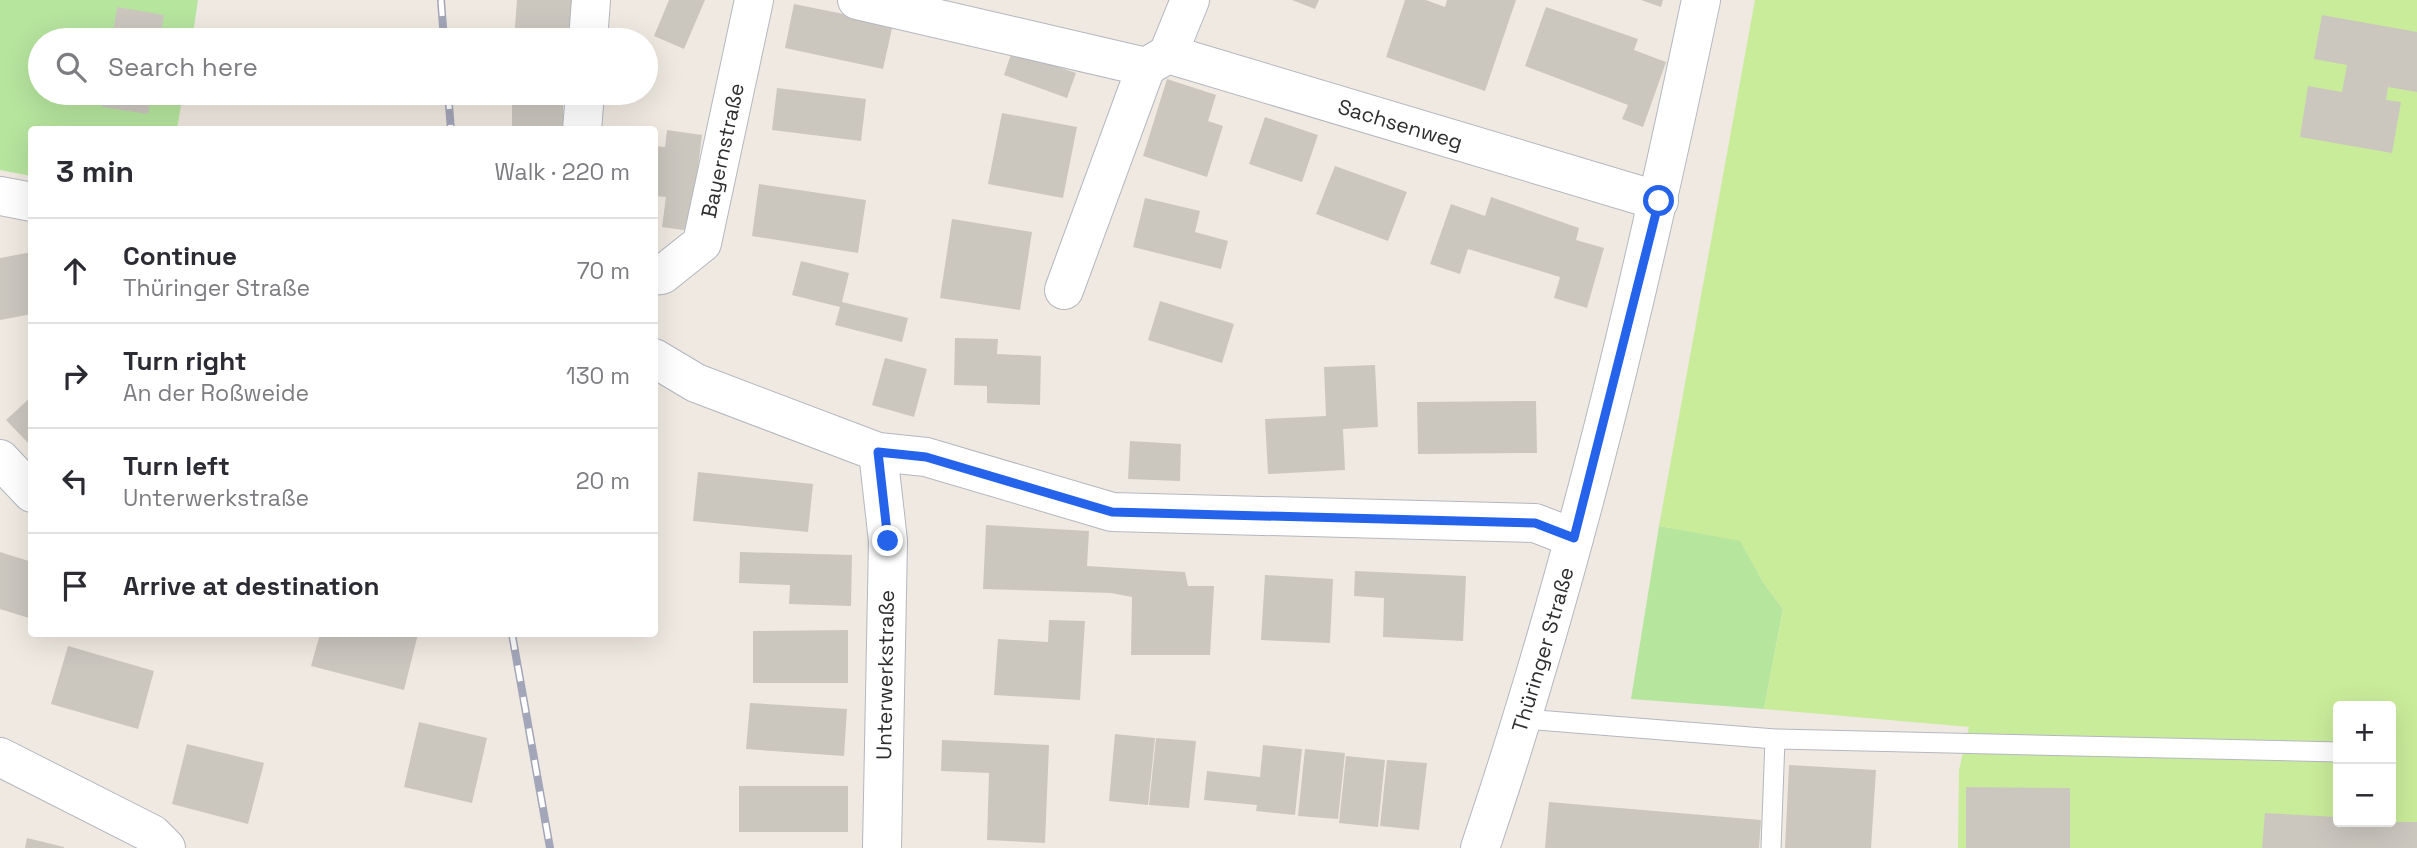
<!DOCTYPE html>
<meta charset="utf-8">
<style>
body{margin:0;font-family:"Space Grotesk",sans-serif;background:#f7f7f7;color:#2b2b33}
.controls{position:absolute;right:21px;bottom:21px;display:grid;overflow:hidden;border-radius:7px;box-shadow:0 7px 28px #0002}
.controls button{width:63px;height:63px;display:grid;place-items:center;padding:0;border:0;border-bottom:2px solid #e1e1e2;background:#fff;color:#2b2b33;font:35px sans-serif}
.stop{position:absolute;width:21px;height:21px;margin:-16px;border:5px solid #2563eb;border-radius:50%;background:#fff}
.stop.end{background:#2563eb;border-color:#fff;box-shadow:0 2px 7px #0008}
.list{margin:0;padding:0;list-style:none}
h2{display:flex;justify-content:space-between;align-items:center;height:91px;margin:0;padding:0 28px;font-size:30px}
h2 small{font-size:23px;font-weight:400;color:#7c7c81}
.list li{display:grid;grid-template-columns:46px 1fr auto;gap:21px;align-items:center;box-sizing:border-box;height:105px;padding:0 28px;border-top:2px solid #e1e1e2}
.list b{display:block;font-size:26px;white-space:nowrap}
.list p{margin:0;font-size:23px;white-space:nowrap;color:#7c7c81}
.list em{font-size:23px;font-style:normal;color:#7c7c81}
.icon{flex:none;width:38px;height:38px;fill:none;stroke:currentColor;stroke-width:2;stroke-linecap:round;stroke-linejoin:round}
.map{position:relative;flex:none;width:2417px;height:848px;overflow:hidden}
.search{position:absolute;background:#fff;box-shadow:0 7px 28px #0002;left:28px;top:28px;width:630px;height:77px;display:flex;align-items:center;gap:18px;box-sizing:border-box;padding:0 24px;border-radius:38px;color:#7c7c81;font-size:26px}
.panel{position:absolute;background:#fff;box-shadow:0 7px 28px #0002;left:28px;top:126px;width:630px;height:511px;border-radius:7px}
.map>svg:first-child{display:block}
.green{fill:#b6e59e}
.pitch{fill:#c9ec9a;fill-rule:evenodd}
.building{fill:#cbc7bf}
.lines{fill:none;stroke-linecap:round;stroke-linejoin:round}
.service-casing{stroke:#b4b7c1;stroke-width:21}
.minor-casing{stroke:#b4b7c1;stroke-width:40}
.service{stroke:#fff;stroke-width:19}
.minor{stroke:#fff;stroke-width:38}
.rail-casing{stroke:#a3a6b8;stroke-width:8}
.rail{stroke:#fff;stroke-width:5;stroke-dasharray:16;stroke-linecap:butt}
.route{stroke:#2563eb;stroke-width:9}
.labels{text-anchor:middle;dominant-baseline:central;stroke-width:5;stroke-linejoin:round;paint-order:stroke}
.street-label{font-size:21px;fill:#2e2e2e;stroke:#fff}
</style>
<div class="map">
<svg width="2417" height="848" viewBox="0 0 2417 848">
<rect width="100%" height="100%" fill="#efe9e1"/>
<path class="green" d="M0,0h198l-6,40h-152v53h143l-6,36 -145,1 -1,46 -31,-6z
M1659,526l81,14 23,42 20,27 -19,100 -133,-10z"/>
<path class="pitch" d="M1755,0h662v848h-459l1,-78 10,-43 -205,-18 19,-100 -20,-27 -23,-41 -81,-15zM2338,706h53v116h-53z"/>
<path class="building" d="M517,0h56l-3,40h-56z
M669,0h36l-21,49 -30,-13z
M1292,0h27l-4,9z
M1405,0h21l19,7 2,-7h69l-31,91 -99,-34z
M1641,0h22l-2,7z
M794,4l99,20 -10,45 -98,-21z
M117,7l47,8 -4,25h-48z
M1546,7l92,32 -4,11 32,12 -23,65 -21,-8 6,-14 -103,-39z
M2322,15l95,17v60l-29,-5 -2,13 15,2 -9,51 -92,-16 8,-51 34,6 5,-27 -33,-6z
M1012,51l64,22 -9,25 -63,-23z
M1167,79l49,16 -8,26 15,5 -16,51 -64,-21z
M777,88l89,11 -5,42 -89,-11z
M104,93h48l-4,21 -46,-7z
M512,93h51v37h-51z
M1002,113l75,14 -14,71 -75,-14z
M1265,117l53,18 -16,47 -53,-18z
M667,130l35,5 -12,96 -28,-4 4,-30 -12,-1v-50l11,1z
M1335,166l72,26 -19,49 -72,-27z
M759,184l107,16 -8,53 -106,-17z
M1491,197l88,31 -3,12 28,8 -17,60 -33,-10 6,-21 -92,-28 -8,25 -30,-10 21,-60 34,12z
M1145,198l55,13 -5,21 33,9 -7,28 -88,-22z
M952,219l80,13 -12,78 -80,-12z
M32,252v62l-32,6v-62z
M801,261l48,12 -7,29 66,16 -6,24 -67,-17 5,-18 -48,-12z
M1160,301l74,23 -12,39 -74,-23z
M955,338l43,1 -1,15 44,2 -1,49 -53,-2v-17l-33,-1z
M885,358l42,11 -13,48 -42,-12z
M1375,365l3,62 -35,2 2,41 -77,4 -3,-55 61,-3 -2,-49z
M32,396v51l-26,-27z
M1536,401l1,52 -119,1 -1,-52z
M1130,441l51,3 -1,37 -52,-2z
M698,472l115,12 -5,48 -115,-11z
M986,525l103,6 -2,35 98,6 3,14h26l-4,69h-79l1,-58 -21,-4 -128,-4z
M0,552l32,10v57l-32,-10z
M740,552l112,3 -1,51 -62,-2 1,-19 -51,-2z
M1355,571l111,5 -3,65 -80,-4 1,-39 -30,-2z
M1265,575l68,4 -3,64 -69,-3z
M1049,620l36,1 -5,79 -86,-5 4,-56 50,3z
M848,630v53h-95v-52z
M320,634h98l-14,56 -93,-24z
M68,646l86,25 -16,58 -87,-25z
M750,703l97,6 -3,47 -98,-7z
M419,722l68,16 -15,65 -68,-16z
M1115,734l40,4 -7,67 -39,-4z
M1156,738l40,3 -7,67 -40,-3z
M942,740l107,5 -4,98 -58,-3 2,-67 -48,-2z
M187,744l77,19 -16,61 -76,-20z
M1263,745l39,4 -7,66 -39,-4 1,-6 -53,-5 3,-29 53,6z
M1305,749l40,4 -7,66 -40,-3z
M1346,756l39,4 -7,67 -39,-4z
M1387,760l40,3 -8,67 -39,-4z
M1789,765l87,5 -5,78h-86z
M739,786h109v46h-109z
M1966,787l104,1v60h-104z
M1549,802l212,18 -2,28h-214z
M2265,813l73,4v5h79v26h-155z
M27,838l37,9v1h-39z"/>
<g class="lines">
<defs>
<path id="service" d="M1524,719l251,20 563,13
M1771,848l4,-109"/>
<g id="minor">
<path id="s1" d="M857,0l289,67 22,-13 491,147"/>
<path d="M588,40l3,-40"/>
<path d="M1168,54l22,-54"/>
<path d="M582,130l3,-37"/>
<path d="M0,196l32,6"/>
<path id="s2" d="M654,276l8,-1 40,-32 52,-243"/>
<path d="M1064,290l82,-223"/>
<path d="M654,358l42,25 182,69 48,5 186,55 423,11 39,15"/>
<path d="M878,452l10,89 -6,307"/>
<path d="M0,459l32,34"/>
<path d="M0,757l152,77 14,14"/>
<path id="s3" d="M1480,848c94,-277 161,-562 221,-848"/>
</g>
</defs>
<use href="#service" class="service-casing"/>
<use href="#minor" class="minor-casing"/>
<use href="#service" class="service"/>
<use href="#minor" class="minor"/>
<defs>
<path id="rail" d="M441,0l3,40
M448,93l3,37
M512,634l38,214"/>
</defs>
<use href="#rail" class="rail-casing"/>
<use href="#rail" class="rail"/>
</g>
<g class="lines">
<path class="route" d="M888,541l-10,-89 48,5 186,55 423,11 39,15 85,-337"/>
</g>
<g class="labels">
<g class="street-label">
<text stroke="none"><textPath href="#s1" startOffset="565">Sachsenweg</textPath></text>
<text stroke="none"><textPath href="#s2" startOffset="154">Bayernstraße</textPath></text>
<text stroke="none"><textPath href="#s3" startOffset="208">Thüringer Straße</textPath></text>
<text transform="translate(885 675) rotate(-89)">Unterwerkstraße</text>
</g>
</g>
</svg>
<div class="controls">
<button>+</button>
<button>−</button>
</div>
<div class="stop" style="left:1659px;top:201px"></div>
<div class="stop end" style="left:888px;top:541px"></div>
<div class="search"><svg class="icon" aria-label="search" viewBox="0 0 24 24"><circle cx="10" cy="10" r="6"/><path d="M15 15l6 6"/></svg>Search here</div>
<section class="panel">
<h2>3 min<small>Walk · 220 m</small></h2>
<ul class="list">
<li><svg class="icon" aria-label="ahead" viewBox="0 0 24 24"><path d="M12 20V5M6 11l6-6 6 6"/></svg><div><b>Continue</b><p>Thüringer Straße</p></div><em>70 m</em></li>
<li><svg class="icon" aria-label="right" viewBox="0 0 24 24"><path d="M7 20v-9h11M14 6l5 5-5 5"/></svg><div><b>Turn right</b><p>An der Roßweide</p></div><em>130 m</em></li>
<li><svg class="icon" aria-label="left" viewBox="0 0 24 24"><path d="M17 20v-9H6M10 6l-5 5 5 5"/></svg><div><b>Turn left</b><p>Unterwerkstraße</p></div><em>20 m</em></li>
<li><svg class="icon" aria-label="arrive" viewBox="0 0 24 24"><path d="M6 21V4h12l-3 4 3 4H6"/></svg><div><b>Arrive at destination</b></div></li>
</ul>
</section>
</div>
